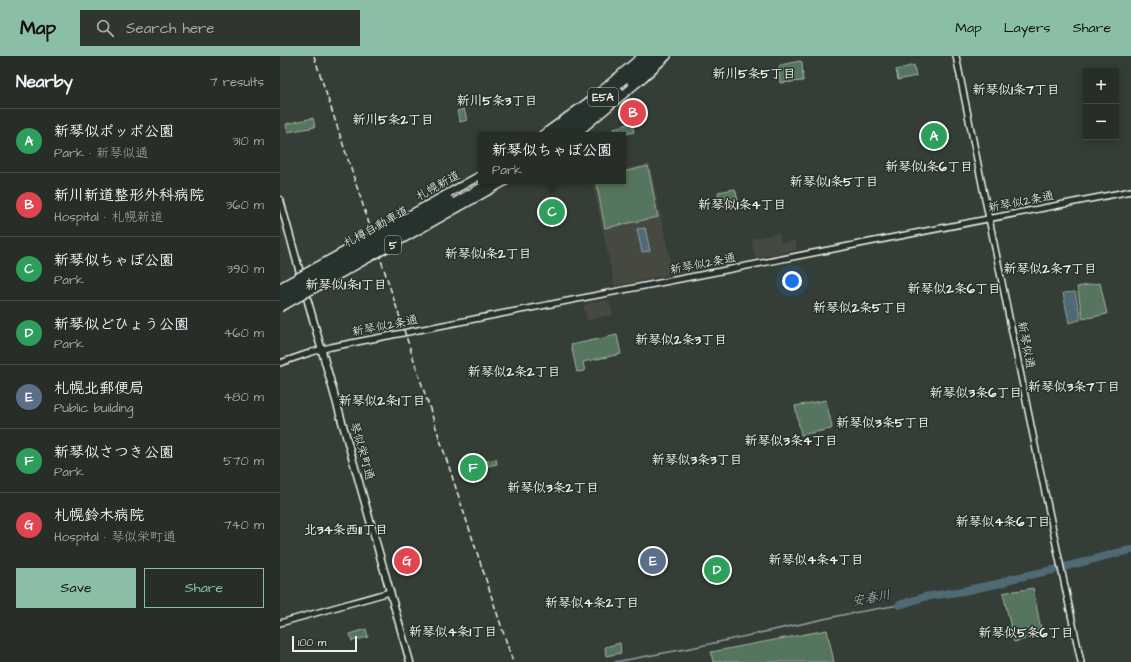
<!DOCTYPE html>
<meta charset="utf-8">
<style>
body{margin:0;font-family:"Architects Daughter","Klee One",sans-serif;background:#2f3630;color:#f1f3f6}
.controls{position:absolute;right:12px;top:12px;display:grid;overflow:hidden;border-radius:0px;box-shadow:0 2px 10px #0003}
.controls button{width:36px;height:36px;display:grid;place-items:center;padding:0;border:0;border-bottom:1px solid #434a45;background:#272e28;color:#f1f3f6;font:20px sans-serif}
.scale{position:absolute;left:12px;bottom:10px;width:65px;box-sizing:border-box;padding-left:4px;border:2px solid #f4f1e8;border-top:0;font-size:11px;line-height:14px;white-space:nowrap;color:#f4f1e8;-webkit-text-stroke:3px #26332d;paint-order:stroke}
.you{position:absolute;left:512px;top:225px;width:14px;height:14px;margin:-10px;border:3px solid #fff;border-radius:50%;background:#1a73e8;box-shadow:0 0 0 6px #1a73e833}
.badge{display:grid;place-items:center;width:26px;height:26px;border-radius:50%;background:#8abfa5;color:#fff;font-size:13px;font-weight:700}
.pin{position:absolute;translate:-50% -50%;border:2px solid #fff;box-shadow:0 1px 4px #0006}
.popup{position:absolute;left:198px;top:76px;width:148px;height:52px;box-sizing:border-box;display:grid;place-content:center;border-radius:0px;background:#272e28;filter:drop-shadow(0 1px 3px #0005);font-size:13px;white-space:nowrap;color:#a4a8a8}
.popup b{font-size:15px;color:#f1f3f6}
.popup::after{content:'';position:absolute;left:50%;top:100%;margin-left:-8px;border:8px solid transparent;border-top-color:#272e28}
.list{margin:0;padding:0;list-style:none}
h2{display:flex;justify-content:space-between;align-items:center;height:52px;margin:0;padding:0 16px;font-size:17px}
h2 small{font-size:13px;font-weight:400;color:#a4a8a8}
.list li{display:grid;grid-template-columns:26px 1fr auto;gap:12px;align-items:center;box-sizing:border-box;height:64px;padding:0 16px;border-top:1px solid #434a45}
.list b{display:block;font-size:15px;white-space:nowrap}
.list p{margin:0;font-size:13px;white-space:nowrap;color:#a4a8a8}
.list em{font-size:13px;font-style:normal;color:#a4a8a8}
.actions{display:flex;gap:8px;padding:12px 16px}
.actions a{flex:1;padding:9px 0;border:1px solid #8abfa5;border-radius:0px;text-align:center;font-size:14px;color:#8abfa5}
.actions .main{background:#8abfa5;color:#111}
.icon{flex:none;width:22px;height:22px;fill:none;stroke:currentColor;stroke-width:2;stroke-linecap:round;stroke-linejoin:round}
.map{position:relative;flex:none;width:851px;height:606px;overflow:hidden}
header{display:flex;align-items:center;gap:24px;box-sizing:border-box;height:56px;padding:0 20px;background:#8abfa5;color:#111}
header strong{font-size:19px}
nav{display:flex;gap:22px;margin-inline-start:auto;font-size:14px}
.search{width:280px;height:36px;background:#2f3630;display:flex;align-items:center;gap:10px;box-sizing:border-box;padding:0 14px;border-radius:0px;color:#a4a8a8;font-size:15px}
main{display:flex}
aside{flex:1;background:#272e28}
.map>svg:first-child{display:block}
.built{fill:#454840}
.green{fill:#55755f;stroke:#a4b3a4}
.water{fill:#506a75;stroke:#92a0a3}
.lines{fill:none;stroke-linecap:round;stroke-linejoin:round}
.stream{stroke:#92a0a3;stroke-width:1.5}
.river{stroke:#506a75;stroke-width:8}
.tertiary-casing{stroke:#f4f1e8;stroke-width:8}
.secondary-casing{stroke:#f4f1e8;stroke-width:9}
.trunk-casing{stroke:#f4f1e8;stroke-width:10}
.motorway-casing{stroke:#f4f1e8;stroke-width:11}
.tertiary{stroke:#26332d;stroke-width:5}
.secondary{stroke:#26332d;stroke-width:6}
.trunk{stroke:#26332d;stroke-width:7}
.motorway{stroke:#26332d;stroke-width:8}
.rail{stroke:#f4f1e8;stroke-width:1.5;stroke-dasharray:6 3;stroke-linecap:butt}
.trunk-bridge-casing{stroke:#f4f1e8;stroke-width:10;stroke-linecap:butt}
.motorway-bridge-casing{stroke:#f4f1e8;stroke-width:11;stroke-linecap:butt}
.trunk-bridge{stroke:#26332d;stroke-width:7}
.motorway-bridge{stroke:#26332d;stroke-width:8}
.labels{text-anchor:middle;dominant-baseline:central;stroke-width:3;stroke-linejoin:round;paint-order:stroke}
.shield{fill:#26332d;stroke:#b6b8b0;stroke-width:1}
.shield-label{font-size:11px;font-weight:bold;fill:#f4f1e8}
.street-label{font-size:12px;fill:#f4f1e8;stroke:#26332d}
.neighbourhood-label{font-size:13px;font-weight:bold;fill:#f4f1e8;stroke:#26332d}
.water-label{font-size:13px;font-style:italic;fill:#b2bbba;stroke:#26332d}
</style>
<header>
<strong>Map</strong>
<div class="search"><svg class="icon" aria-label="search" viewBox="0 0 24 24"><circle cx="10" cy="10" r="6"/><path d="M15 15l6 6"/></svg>Search here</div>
<nav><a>Map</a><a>Layers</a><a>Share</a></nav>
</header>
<main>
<aside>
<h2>Nearby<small>7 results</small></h2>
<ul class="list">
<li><span class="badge" style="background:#2e9e5b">A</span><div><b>新琴似ポッポ公園</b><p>Park · 新琴似通</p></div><em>310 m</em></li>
<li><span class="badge" style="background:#e0444e">B</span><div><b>新川新道整形外科病院</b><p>Hospital · 札幌新道</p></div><em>360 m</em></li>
<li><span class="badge" style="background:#2e9e5b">C</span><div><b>新琴似ちゃぼ公園</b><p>Park</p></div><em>390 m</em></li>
<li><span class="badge" style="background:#2e9e5b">D</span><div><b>新琴似どひょう公園</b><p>Park</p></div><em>460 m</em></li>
<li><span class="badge" style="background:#5c6f8a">E</span><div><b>札幌北郵便局</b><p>Public building</p></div><em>480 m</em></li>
<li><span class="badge" style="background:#2e9e5b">F</span><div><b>新琴似さつき公園</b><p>Park</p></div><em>570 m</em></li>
<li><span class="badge" style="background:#e0444e">G</span><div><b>札幌鈴木病院</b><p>Hospital · 琴似栄町通</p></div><em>740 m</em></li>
</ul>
<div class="actions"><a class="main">Save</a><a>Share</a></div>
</aside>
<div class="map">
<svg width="851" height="606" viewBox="0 0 851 606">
<rect width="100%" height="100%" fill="#343d36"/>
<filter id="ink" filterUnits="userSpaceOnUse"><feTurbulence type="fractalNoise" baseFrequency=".025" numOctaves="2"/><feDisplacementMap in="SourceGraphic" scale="8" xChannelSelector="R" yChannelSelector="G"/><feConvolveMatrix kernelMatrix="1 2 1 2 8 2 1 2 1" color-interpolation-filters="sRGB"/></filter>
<g filter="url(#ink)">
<path class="built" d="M370,108l23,110 -58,12 -1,-2 -22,-103h31v-12z
M499,177l2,10 14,-3 2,8 -2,2 -40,8 -4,-19z
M327,244l3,3 3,12 -26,5 -3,-13 1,-3z"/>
<path class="green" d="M520,5l2,1 1,19 -23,2 -1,-16 1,-2z
M634,9l2,11 -18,4 -2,-10z
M184,53l3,11 -7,2 -3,-11z
M33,62l2,9 -27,5 -2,-8z
M352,67l2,9 -13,3h-6l-1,-7z
M662,73l1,10 -17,3 -2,-9z
M368,110l10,51 -53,11 -9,-47h27v-9z
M455,133l3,11 -1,1 -16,3 -1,-1 -2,-11z
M276,150l2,9 -10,3 -1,-2 -2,-8z
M820,227l7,31 -24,5 -6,-32z
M337,279l4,19 -38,8 2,9 -8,1 -6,-27z
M546,344l6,27 -1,2 -30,6 -6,-29z
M216,403l1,5 -24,5v8l-6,2 -3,-13z
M439,509l2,9 -6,2 -2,-10z
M753,532l9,47 -28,7 -11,-49c10,-3 20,-2 30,-5z
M86,573l2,8 -16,4 -2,-7z
M547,574l7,32h-121l-2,-10z
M340,587l1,10 -15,3 -1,-9z"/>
<path class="water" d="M365,172l5,23 -8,1 -5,-23z
M795,236l6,27 -1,1 -11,3 -6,-30z"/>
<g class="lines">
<path class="stream" d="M335,606l76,-14 156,-34 52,-9"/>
<path class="river" d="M619,549l25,-8 39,-6 38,-8 9,-4 43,-9 64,-17 14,-3"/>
<defs>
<path id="tertiary" d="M676,0l81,399 44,207
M0,307l32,-11 19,-5 800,-156
M0,567l110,-31"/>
<path id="secondary" d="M0,144l22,80
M25,235l105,371"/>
<path id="trunk" d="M262,79l47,-34 53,-45
M295,79l68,-57 24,-22"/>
<path id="motorway" d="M351,25l28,-25
M273,79c34,-24 67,-51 97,-79
M283,79l13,-9 43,-35"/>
</defs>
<use href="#tertiary" class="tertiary-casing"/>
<use href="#secondary" class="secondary-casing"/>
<use href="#trunk" class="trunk-casing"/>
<use href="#motorway" class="motorway-casing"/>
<use href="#tertiary" class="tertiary"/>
<use href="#secondary" class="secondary"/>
<use href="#trunk" class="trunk"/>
<use href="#motorway" class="motorway"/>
<path class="rail" d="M34,0l199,606"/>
<defs>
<path id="trunk-bridge" d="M0,231l201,-112
M0,252l226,-127"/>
<path id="motorway-bridge" d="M0,238l169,-94
M0,245l213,-120"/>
</defs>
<use href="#trunk-bridge" class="trunk-bridge-casing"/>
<use href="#motorway-bridge" class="motorway-bridge-casing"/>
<use href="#trunk-bridge" class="trunk-bridge"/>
<use href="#motorway-bridge" class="motorway-bridge"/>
</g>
</g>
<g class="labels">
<g class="shield">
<rect x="308" y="32" width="30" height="18" rx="3"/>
<rect x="105" y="180" width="16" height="18" rx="3"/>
</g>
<g class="shield-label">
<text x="323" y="41">E5A</text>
<text x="113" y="189">5</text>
</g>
<g class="street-label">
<text transform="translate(158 130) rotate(-29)">札幌新道</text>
<text transform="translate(741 146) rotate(-11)">新琴似2条通</text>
<text transform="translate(96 171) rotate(-29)">札樽自動車道</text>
<text transform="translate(423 208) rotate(-11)">新琴似2条通</text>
<text transform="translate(105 270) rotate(-11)">新琴似2条通</text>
<text transform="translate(746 289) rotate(79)">新琴似通</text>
<text transform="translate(82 395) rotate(74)">琴似栄町通</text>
</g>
<g class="neighbourhood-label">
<text x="474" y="18">新川5条5丁目</text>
<text x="736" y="34">新琴似1条7丁目</text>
<text x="217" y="45">新川5条3丁目</text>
<text x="113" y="64">新川5条2丁目</text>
<text x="649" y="111">新琴似1条6丁目</text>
<text x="554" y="126">新琴似1条5丁目</text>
<text x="462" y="149">新琴似1条4丁目</text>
<text x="208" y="198">新琴似1条2丁目</text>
<text x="770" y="213">新琴似2条7丁目</text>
<text x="66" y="229">新琴似1条1丁目</text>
<text x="674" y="233">新琴似2条6丁目</text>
<text x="580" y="252">新琴似2条5丁目</text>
<text x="401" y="284">新琴似2条3丁目</text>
<text x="234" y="316">新琴似2条2丁目</text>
<text x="794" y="331">新琴似3条7丁目</text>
<text x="696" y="337">新琴似3条6丁目</text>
<text x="102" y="345">新琴似2条1丁目</text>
<text x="603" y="367">新琴似3条5丁目</text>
<text x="511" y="385">新琴似3条4丁目</text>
<text x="417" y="404">新琴似3条3丁目</text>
<text x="273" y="432">新琴似3条2丁目</text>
<text x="723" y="466">新琴似4条6丁目</text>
<text x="66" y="474">北34条西11丁目</text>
<text x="536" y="504">新琴似4条4丁目</text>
<text x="312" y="547">新琴似4条2丁目</text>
<text x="173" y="576">新琴似4条1丁目</text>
<text x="746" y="577">新琴似5条6丁目</text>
</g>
<g class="water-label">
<text transform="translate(591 542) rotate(-11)">安春川</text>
</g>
</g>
</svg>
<div class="controls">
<button>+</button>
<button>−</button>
</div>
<div class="scale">100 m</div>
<div class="you"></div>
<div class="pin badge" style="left:654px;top:80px;background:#2e9e5b">A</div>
<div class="pin badge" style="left:353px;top:57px;background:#e0444e">B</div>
<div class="pin badge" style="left:272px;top:156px;background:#2e9e5b">C</div>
<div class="popup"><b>新琴似ちゃぼ公園</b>Park</div>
<div class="pin badge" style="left:437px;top:514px;background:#2e9e5b">D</div>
<div class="pin badge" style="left:373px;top:505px;background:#5c6f8a">E</div>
<div class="pin badge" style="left:193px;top:412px;background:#2e9e5b">F</div>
<div class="pin badge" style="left:127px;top:505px;background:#e0444e">G</div>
</div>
</main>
